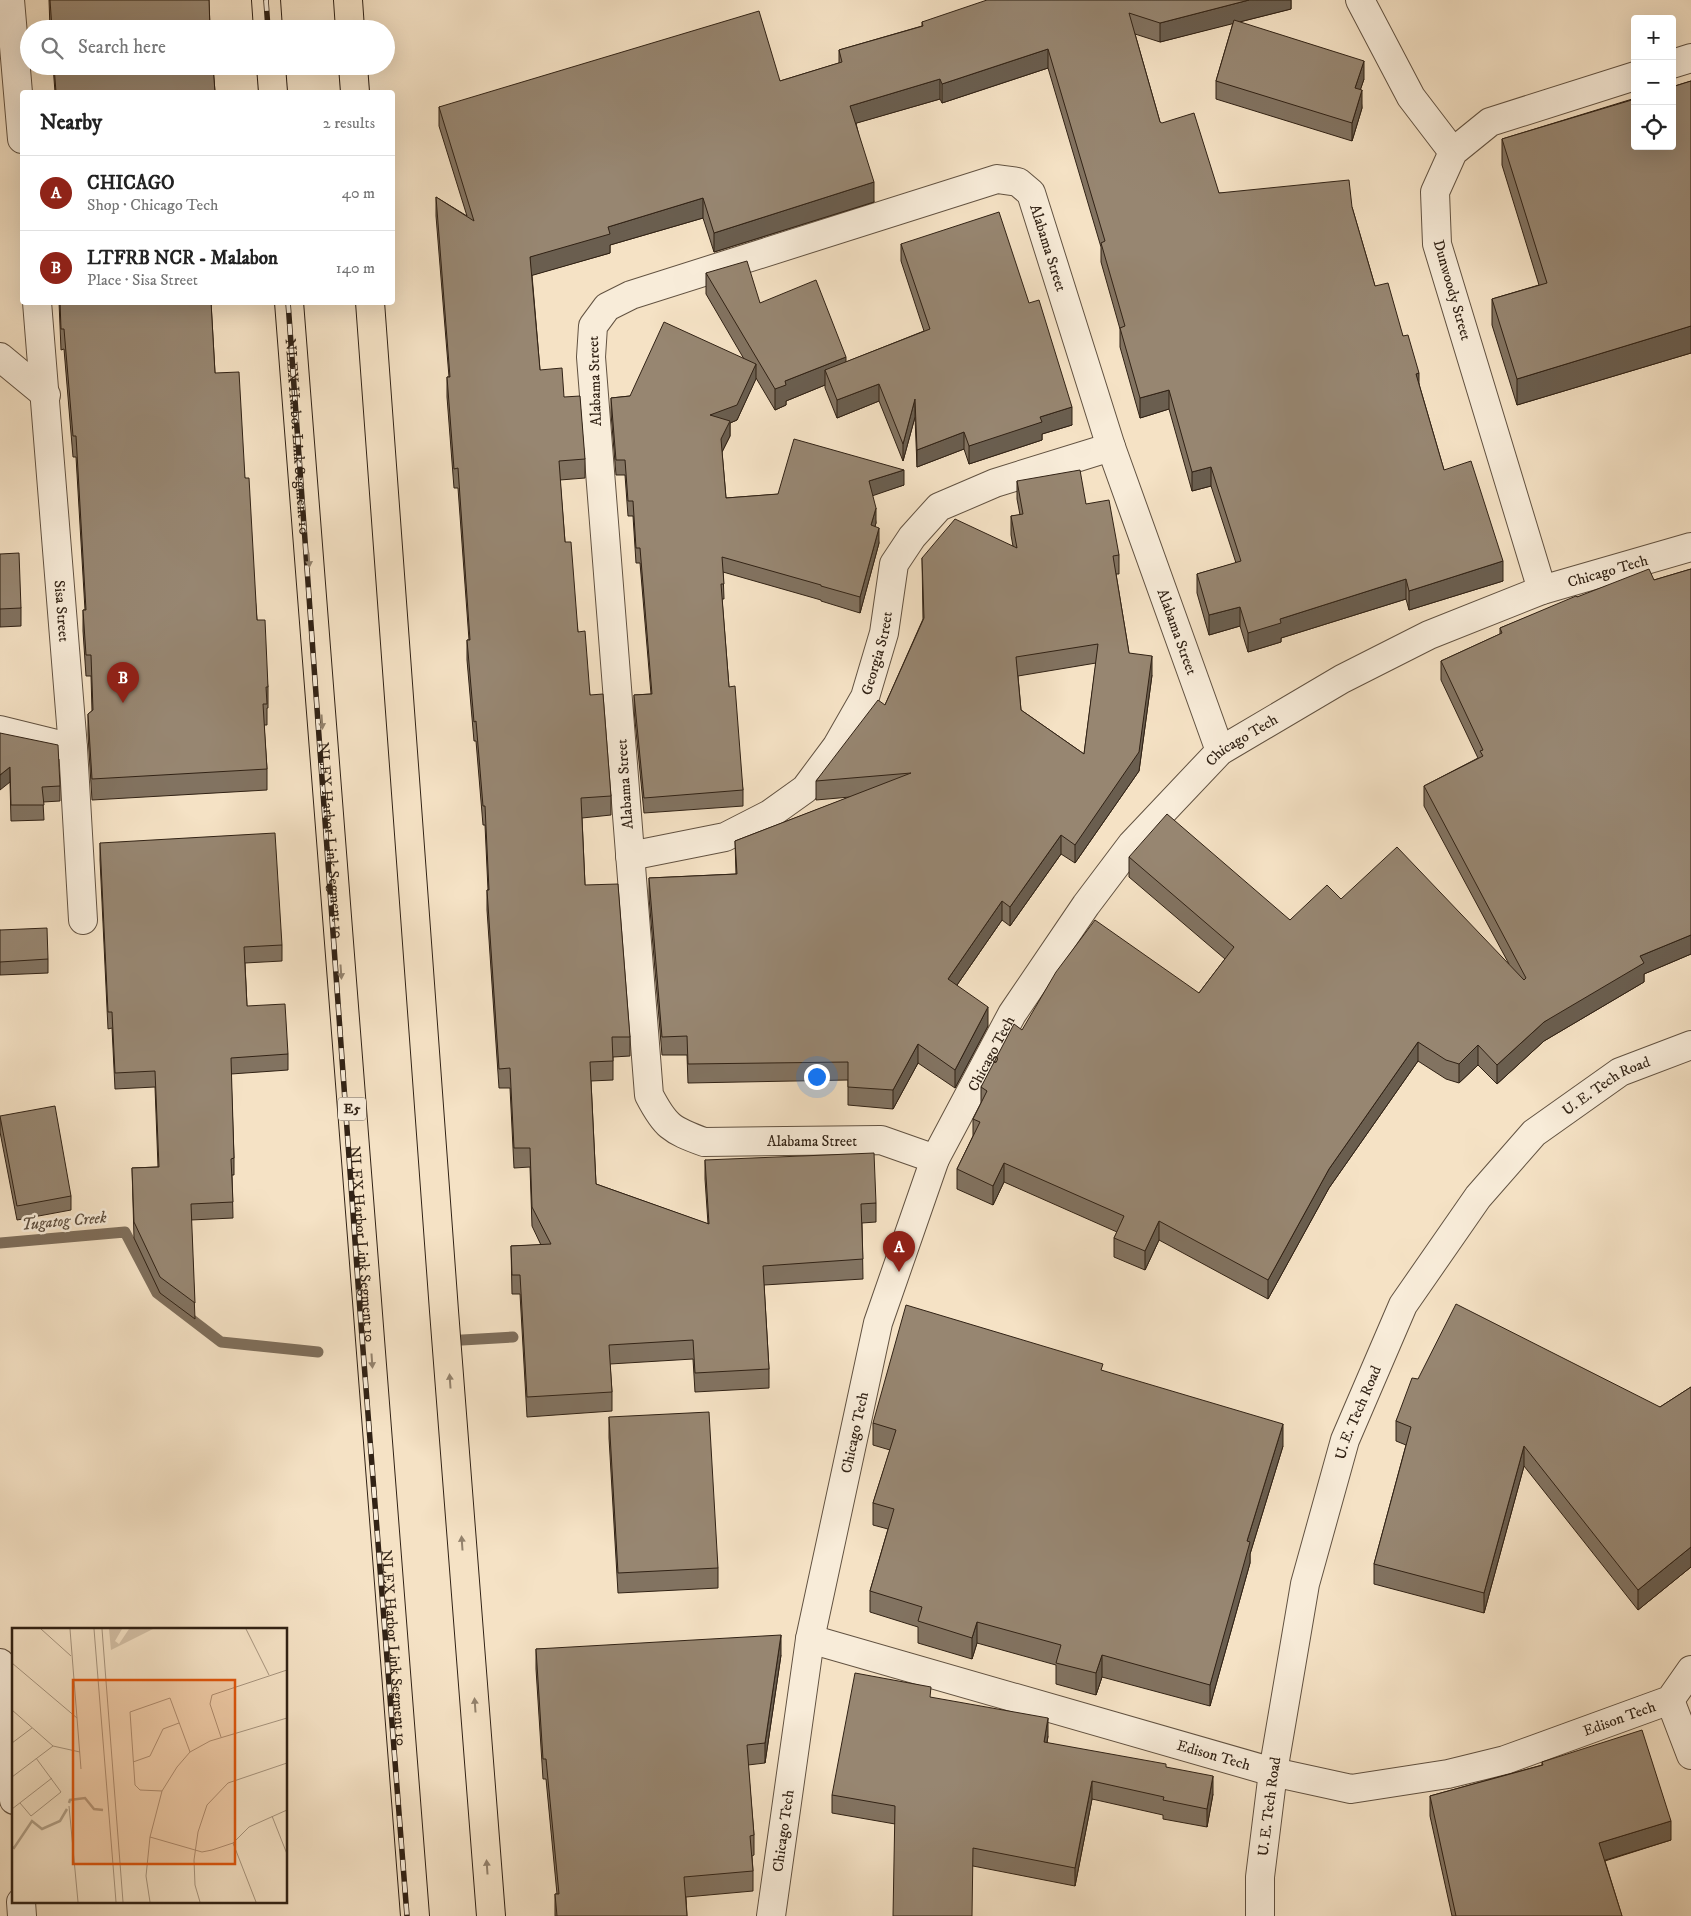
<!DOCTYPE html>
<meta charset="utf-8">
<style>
body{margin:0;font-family:"IM FELL DW Pica",serif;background:#f2f2f2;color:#222}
.controls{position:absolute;right:15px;top:15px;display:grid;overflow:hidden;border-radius:5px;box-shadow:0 5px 20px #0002}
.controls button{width:45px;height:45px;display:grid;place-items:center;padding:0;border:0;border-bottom:1px solid #e0e0e0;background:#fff;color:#222;font:25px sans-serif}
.you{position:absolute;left:816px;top:1076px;width:18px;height:18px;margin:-12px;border:4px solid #fff;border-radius:50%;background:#1a73e8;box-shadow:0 0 0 8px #1a73e833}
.badge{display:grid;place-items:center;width:32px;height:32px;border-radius:50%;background:#8f2418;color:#fff;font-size:16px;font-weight:700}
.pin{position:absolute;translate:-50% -41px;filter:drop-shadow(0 1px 2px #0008)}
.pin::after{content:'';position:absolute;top:26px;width:18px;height:15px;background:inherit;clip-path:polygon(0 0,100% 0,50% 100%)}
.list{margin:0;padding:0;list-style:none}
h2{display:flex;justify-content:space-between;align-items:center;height:65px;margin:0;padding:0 20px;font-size:21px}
h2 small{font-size:16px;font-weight:400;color:#767676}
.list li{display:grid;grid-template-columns:32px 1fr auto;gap:15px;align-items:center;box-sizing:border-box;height:75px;padding:0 20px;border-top:1px solid #e0e0e0}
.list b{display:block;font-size:19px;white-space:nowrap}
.list p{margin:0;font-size:16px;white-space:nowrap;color:#767676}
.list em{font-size:16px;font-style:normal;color:#767676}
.icon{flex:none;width:28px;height:28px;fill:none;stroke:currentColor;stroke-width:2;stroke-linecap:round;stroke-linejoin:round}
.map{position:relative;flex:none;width:1691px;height:1916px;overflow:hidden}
.search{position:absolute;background:#fff;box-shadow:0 5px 20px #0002;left:20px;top:20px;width:375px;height:55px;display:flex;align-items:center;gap:12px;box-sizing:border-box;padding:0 18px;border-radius:28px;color:#767676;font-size:19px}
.panel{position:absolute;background:#fff;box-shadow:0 5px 20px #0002;left:20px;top:90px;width:375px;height:215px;border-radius:5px}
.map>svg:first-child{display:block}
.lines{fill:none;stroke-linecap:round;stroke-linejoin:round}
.stream{stroke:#7e6e5b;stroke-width:11}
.minor-casing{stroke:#625241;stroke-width:30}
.highway-casing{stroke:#312215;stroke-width:30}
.minor{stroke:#f8ecd9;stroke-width:28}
.highway{stroke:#f5e2c5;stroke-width:28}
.rail-casing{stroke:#312215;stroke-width:5.5}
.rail{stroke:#f8ecd9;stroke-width:4;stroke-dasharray:11;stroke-linecap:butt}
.highway-bridge-casing{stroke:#312215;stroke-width:30;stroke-linecap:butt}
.highway-bridge{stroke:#f5e2c5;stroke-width:28}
.wall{fill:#827361;stroke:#312215;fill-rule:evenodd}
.shaded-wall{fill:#6a5e4f;stroke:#312215}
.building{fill:#978671;stroke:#312215;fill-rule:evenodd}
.oneway{fill:#93826d}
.labels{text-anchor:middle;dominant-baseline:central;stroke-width:5;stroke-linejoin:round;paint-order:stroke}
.shield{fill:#f8ecd9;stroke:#6d5f50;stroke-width:1}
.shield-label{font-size:14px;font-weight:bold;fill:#312215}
.street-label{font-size:15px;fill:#312215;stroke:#f8ecd9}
.water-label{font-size:16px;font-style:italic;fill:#5e4e3e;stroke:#f8ecd9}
.inset-river{fill:none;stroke:#b2a189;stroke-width:2.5}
.inset-road{fill:none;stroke:#a7957f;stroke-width:1}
.view{fill:#df560c;fill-opacity:0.15;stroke:#df560c;stroke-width:2.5}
.inset-edge{fill:none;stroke:#312215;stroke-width:2.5}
</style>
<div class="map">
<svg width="1691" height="1916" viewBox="0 0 1691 1916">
<rect width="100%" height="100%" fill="#f5e2c5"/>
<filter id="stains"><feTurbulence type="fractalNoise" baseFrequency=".004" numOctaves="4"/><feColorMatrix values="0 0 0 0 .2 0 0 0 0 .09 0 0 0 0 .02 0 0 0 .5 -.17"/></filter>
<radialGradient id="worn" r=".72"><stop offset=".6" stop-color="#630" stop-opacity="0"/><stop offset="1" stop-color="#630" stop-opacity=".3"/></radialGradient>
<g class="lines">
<path class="stream" d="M0,1243l125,-11 32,61 64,49 97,10
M445,1341l68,-4"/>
<defs>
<g id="minor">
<path d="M10,0l12,139"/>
<path d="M1360,0l51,97 42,55"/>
<path d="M1672,64l19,-6"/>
<path id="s1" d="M37,302l36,446 10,172"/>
<path d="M0,357l46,38"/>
<path d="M1542,590l-105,-346 -2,-52 18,-40 37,-30 145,-46"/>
<path d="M0,730l73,18"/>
<path id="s2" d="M630,856l95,-19 45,-23 35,-25 32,-43 28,-49 19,-64 10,-69 18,-27 27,-30 56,-24 116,-36"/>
<path id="s3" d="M935,1159l-54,-19 -177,2c-33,-12 -39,-16 -55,-47l-58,-738 2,-31 14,-19 24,-12 366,-116 21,3 13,11 80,254 109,304"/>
<path id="s4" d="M810,1639l463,133 78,17 97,-15 57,-14 165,-60 21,-30"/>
<path d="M0,1663l14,137"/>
<path d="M1670,1700l21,55"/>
<path d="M21,1902l1,14"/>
<path id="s5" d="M771,1916l39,-277 68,-316 57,-164 77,-145 74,-109 46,-61 88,-93 122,-72 87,-44 113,-45 149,-43"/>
<path id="s6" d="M1260,1916v-39l13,-105 32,-188 40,-144 58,-135 75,-108 56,-64 86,-61 71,-27"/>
</g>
<g id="highway">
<path d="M266,0l2,29"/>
<path d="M348,0l2,29"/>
<path d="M353,66l2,26"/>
<path id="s7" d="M289,302l126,1614"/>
<path d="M370,302l74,1009 47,605"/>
</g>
</defs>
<use href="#minor" class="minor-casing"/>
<use href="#highway" class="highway-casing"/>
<use href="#minor" class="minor"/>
<use href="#highway" class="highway"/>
<defs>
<g id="rail">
<path d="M266,0l2,29"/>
<path d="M271,66l2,26"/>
<path id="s8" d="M288,302l72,1009 47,605"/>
</g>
</defs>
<use href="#rail" class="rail-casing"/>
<use href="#rail" class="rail"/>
<defs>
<path id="highway-bridge" d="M271,66l2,26"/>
</defs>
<use href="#highway-bridge" class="highway-bridge-casing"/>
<use href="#highway-bridge" class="highway-bridge"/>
</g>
<path class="wall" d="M49,0h160l1,29h-160z
M1291,0v9l-52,13 125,57 -4,11 2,18 -10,33 -136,-42v-18l17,-58 -73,19 -25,-8 25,88 59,71 133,14 23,79 28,50 16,48 25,86 59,111 -94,29 -3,-11 -125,39v4l-33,10 -8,-26 -31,9 -12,-42v-19l39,-11 -25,-77 -19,5 -23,-82 -29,9 -20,-71v-18l-19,-67v-15l-53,-179 -106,35 -2,-4 -84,24 18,79 -160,50 -11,-34 -93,27v8l-78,22 8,95 24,27 21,62v19l-25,2 5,62 13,90 12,63 21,101v19l-29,3 3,67 45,152v19l-17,1v23l-22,1 5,103 112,40 -3,-45v-19l171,43v19l-14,1 1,56 -99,6 5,84v19l-74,4 -2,-33 -83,5 2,28v19l-85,6 -7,-123h-8l-1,-48 30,-1 -9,-19 -2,-59 -16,1 -4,-80h-11l-12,-178v-20h1l-3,-65h-2l-7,-84h-2l-7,-81v-20h2l-11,-152h-4l-7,-91v-20h2l-13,-161v-19l31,19 -28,-90v-19l341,-26 59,-18v-13l83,-24v-4z
M53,66h160l2,26h-160z
M1691,81v272l-174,52 -25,-80v-26l47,-14 -37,-120v-26z
M901,244l128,59 43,122 -30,9v6l-73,24 -5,-15 -47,18 -2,-50 -12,44 -24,-60 -42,17 -12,-30v-3l-39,16v4l-11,5 -19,-32 -19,42 -7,3v13l-8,16 4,46 178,-13 -32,10 4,28 -1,3 4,17 -19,70 -39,-12v-1l-98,-28 1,27h-2l7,88 14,103v16l-99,7 -10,-103v-15l17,-1 -11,-131h-4l-3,-47h-5l-3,-41h-9l-5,-62v-15l19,-2 114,-37 -38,-65v-21l54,30 86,59 78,-31 -23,-70z
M59,302h152l4,71 30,105 12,142 11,67v21h-1v17h-3l3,44v21l-175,10 -4,-65v-21l4,-3 -1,-35h-5l-3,-45v-21h2l-9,-153h-3l-9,-108 -3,1z
M1017,481l69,23 33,51v19h-3l13,79 23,22 -13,96 -64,92 -14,-9 -51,72 -8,-6 -45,65 31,41 -33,62 -37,-25 -25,46 -45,-4v-25l-160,3 -1,-28h-25l-13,-158v-19l87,-4 -1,-33 115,-44 -34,3v-19l69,-76 38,-86 -1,-61 91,-12 -2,-11v-19l9,-1 -3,-16zM1096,663l-12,91 -63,-44 -3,-34z
M0,554l21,54v18l-21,1z
M1691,569v385l-47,20v8l-100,59 -47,43 -19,-19 -19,18 -13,-4 -28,-18 -89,127 -61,111 -109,-59 -14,30 -31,-13v-19l3,-6 -113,-50 -11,23 -36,-16v-20l16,-33v-17l8,-16v-16l41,-57 177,-37 26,-34 -96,-82v-20l161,63 51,-21 168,65 -85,-158v-20l54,-28 -37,-78v-19l59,-27v-6l77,-31 77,-17z
M0,733l60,53v15l-17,1 1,18 -33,1 -1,-39z
M100,843l182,102v16l-37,2 2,43 41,48v16l-57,4 3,84v17h-2l1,43 -42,2 4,99 -35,-26 -26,-55 -2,-70 26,-1 -3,-80 -40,2 -3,-61 -4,1 -8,-169z
M0,930l48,29v14l-48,2z
M0,1116l71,80v14l-54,10 -17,-88z
M1103,1371l180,75 -33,108v9l-40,143 -108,-29 -6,18 -40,-11v-19l-79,-22 -5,16 -54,-16v-16l-48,-15v-21l18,-62 -15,-4v-22l17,-53 -17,-5v-22z
M1418,1379l242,28 31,-20v180l-53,43 -114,-144 -40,147 -110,-29v-20l32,-119 -10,-4v-20z
M609,1417l109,151v20l-100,5 -9,-155z
M536,1649l245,6 -16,108 -17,2 6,70v20l-2,1 1,15v20l-67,6 1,19h-132v-22h2l-11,-115h-3l-7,-110z
M931,1698l117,38 -1,7 119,24 47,27 -6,33 -44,-8v-4l-71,-16 -17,87 -102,-20 -78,-42 -63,-11v-18z
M1542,1762l129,78 -66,21 17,55h-170l-22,-100v-20l112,-31z"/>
<path class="shaded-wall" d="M1249,0h42v9l-131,33v-19z
M1048,49v19l-106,35v-19z
M1364,61v18l-9,27v-18z
M940,79v20l-90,26v-19z
M1362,90v18l-10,33v-18z
M874,182v20l-160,50v-19z
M703,198v20l-93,27v8l-80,23v-19l78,-30z
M1691,326v27l-174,52v-26z
M846,357v20l-21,-7v15l-39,16v4l-11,5v-21l10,-8z
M756,364v15l-19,41 -7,3v13l-9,18 -11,-39z
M1419,373v19l-3,-18z
M879,384v17l-42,17v-18z
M1169,390v19l-29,9v-20z
M915,399v18l-12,44v-17z
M1072,407v18l-30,9v6l-73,24v-18l71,-29z
M964,432v17l-47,18v-17z
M1211,467v19l-19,5v-19z
M904,470v15l-35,12v-16z
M876,508v15l-5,17v-15z
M879,528v15l-19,70v-16z
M1503,561v20l-94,29v-19z
M1406,579v20l-125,39v4l-33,10v-19l32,-14z
M1240,607v19l-31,9v-20z
M1152,656v19l-13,96 -64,92v-18z
M10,767v15l-10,8v-15z
M1061,835v19l-51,72v-19z
M1002,901v19l-54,78v-19z
M1691,935v19l-47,20v8l-100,59 -47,43v-19l47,-43 96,-66z
M988,1007v19l-33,62v-18z
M1418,1042v19l-89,127 -61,111v-19l61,-111z
M918,1044v19l-25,46v-19z
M1478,1045v20l-19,18v-19z
M1004,1163v19l-11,23v-19z
M1159,1221v19l-14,30v-19z
M1283,1424v22l-33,108v9l-40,143v-21l37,-144z
M1524,1446v20l-40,147v-20z
M1691,1547v20l-53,43v-20z
M977,1622v21l-5,16v-21z
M781,1635v20l-16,108v-20z
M1102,1655v22l-6,18v-22z
M1048,1718v18l-4,24v-18z
M1213,1776v18l-6,33v-18z
M1092,1781v18l-17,87v-18z
M1671,1821v19l-72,22v-19z"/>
<path class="building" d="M50,0h159l1,29h-158z
M987,0h262l-89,23 -31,-10 31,109 2,1 32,-10 25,80 130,-13 3,27 23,79 13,-3 15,53 5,-1 11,38 -3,1 28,96 27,-9 32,100 -94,30 -3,-12 -126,40 1,4 -33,10 -8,-26 -31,8 -12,-41 44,-13 -30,-94 -19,5 -23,-82 -29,8 -20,-70 5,-2 -24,-83 4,-2 -57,-192 -106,35 -2,-5 -90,27 24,76 -160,51 -11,-35 -95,29 2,7 -80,23 10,113 22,-2 2,29 16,-1 5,63 -26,2 6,81h6l7,90 7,-1 5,64 13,-1 8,102 -30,2 4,87 33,-1 12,153h-18l1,24 -23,1 6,122 113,40 -4,-64 169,-7 2,50 -15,1 2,55 -100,7 6,103 -74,4 -2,-33 -84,5 3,47 -85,5 -7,-122h-8l-1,-29 40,-2 -19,-37 -2,-59h-16l-4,-80 -11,1 -12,-179h2l-4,-84h-2l-7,-85 -2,1 -7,-82h3l-12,-172 -4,1 -7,-92h3l-14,-180 38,24 -35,-114 320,-96 21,70 62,-19 -3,-12 84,-24 -1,-4z
M1234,20l130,41 -9,27 7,2 -10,33 -136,-42z
M54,66h159l2,26h-159z
M1691,81v245l-174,53 -25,-80 55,-16 -45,-144 133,-40v47h37v-59z
M999,212l30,91 10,-3 33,107 -32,10 2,5 -73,24 -5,-14 -47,18 -2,-51 -12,45 -24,-60 -42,16 -12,-30 105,-41 -29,-85z
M747,261l13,42 56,-23 30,77 -61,24 1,4 -11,4 -69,-116z
M60,302h151l4,71 24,-1 6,106h4l8,142h8l3,67h-2l1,17h-4l4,65 -175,10 -4,-65 5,-4 -2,-55h-5l-3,-45h3l-10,-174h-3l-9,-107h-3z
M664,322l92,42 -19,41 -27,10 20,6 -9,18 5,59 52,-4 16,-55 110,31 -35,11 7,27 -5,17 8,3 -19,69 -39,-11v-1l-99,-28 2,27h-3l8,103 6,-1 8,104 -99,8 -10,-103 18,-1 -12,-146h-4l-3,-47h-5l-3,-41h-9l-5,-62 19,-2z
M1080,470l6,34 23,-4 10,55 -6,1 16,97 23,3 -13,96 -64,93 -14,-10 -51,72 -8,-6 -54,78 40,28 -33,63 -37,-26 -25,46 -45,-3v-25l-160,2 -1,-28 -25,1 -13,-159 88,-4 -2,-33 176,-68 -95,8 62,-81 7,5 39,-87 -2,-60 33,-39 62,29 -6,-32 12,-2 -6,-33zM1098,644l-14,110 -63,-44 -5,-53z
M19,553l2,55 -21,1v-55z
M1649,569l5,11 37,-11v366l-51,21 4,7 -100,59 -47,43 -19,-20 -19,19 -13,-4 -28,-18 -89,127 -61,111 -109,-59 -14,30 -31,-13 10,-22 -120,-53 -11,23 -36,-17 23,-47 -7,-3 14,-28 -6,-4 33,-63 8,6 34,-58 39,-52 104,73 35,-46 -105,-90 38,-43 123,106 37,-35 14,14 56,-52 127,133 2,-2 -102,-192 59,-30 -3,-5 3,-1 -42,-89 61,-28 -2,-5 76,-32 1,1z
M0,733l58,12 2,41 -18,1 2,18h-33l-1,-38 -10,8z
M275,833l7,112 -38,2 3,59 38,-2 3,50 -57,4 3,100 -3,1 2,43 -42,2 4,99 -35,-26 -26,-55 -2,-54 27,-1 -4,-96 -40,2 -3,-61h-4l-8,-169z
M47,928l1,31 -48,3v-32z
M55,1106l16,90 -54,10 -17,-90z
M1456,1304l204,103 31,-20v160l-53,43 -114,-144 -40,147 -110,-29 37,-137 -15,-6 16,-43 6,1z
M906,1305l197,59 -2,6 182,54 -36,117 3,1 -40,143 -108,-30 -6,18 -40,-10 5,-18 -84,-23 -5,16 -54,-17 4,-14 -52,-16 24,-82 -21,-6 23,-73 -23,-7z
M709,1412l9,156 -100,5 -9,-156z
M781,1635l-16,108 -18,2 7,90 -4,1 3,35 -69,6 3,39h-130l-2,-22h4l-13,-135h-3l-7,-110z
M855,1673l76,14 -1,10 118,21 -4,24 122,22v3l47,9 -6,33 -44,-9 1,-3 -72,-16 -17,87 -102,-20 -1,68h-79l2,-110 -63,-11z
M1642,1730l29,91 -72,22 23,73h-166l-26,-120 113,-31 -1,-3z"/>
<defs><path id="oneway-solid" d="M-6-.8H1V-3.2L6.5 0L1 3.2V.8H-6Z" transform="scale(1.25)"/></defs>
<g class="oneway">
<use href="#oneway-solid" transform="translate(309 560) rotate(86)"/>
<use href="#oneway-solid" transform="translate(322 722) rotate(86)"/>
<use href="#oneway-solid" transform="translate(341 972) rotate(86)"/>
<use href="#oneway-solid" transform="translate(372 1361) rotate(86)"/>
<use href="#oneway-solid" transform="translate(450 1381) rotate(-94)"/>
<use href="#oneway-solid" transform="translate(462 1543) rotate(-94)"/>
<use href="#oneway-solid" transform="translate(475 1705) rotate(-94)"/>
<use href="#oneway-solid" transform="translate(487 1867) rotate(-94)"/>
</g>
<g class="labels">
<rect class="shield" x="338" y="1097.5" width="28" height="23" rx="4"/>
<g class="shield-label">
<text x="352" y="1109">E5</text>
</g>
<g class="street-label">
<text stroke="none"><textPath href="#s3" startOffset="1611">Alabama Street</textPath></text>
<text transform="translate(1452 290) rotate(74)">Dunwoody Street</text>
<text transform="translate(595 381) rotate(-92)">Alabama Street</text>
<text stroke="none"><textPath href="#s8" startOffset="135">NLEX Harbor Link Segment 10</textPath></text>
<text stroke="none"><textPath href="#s5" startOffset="1706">Chicago Tech</textPath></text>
<text stroke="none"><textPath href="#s1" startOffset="310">Sisa Street</textPath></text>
<text stroke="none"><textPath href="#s3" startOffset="2016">Alabama Street</textPath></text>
<text stroke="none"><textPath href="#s2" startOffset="346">Georgia Street</textPath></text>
<text stroke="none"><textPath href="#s5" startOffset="1301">Chicago Tech</textPath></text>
<text transform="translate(625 784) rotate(-94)">Alabama Street</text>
<text stroke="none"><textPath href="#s7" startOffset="540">NLEX Harbor Link Segment 10</textPath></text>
<text stroke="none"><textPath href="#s5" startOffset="896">Chicago Tech</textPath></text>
<text stroke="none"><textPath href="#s6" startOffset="935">U. E. Tech Road</textPath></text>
<text x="812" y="1141">Alabama Street</text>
<text stroke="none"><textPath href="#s7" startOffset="945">NLEX Harbor Link Segment 10</textPath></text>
<text stroke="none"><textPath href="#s6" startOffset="515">U. E. Tech Road</textPath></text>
<text stroke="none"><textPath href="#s5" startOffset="491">Chicago Tech</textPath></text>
<text stroke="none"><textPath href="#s7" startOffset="1350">NLEX Harbor Link Segment 10</textPath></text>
<text stroke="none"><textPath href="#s4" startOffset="840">Edison Tech</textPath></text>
<text stroke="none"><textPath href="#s4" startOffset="420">Edison Tech</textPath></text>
<text stroke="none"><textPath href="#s6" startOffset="110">U. E. Tech Road</textPath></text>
<text stroke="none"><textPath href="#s5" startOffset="86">Chicago Tech</textPath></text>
</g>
<g class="water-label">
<text transform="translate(64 1221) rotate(-5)">Tugatog Creek</text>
</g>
</g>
<g transform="translate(12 1628)">
<rect width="275" height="275" fill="#f5e2c5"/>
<path d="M97,1h13l-7,12 4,3 10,-15h24l-42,21z" fill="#d4c1a7"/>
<path class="inset-river" d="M57,175l1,-3 15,-2 9,11 9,1M0,219l2,1 18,-27 10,8 18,-8 7,-12"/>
<path class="inset-road" d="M29,1l30,27M58,1l11,140M82,1l22,273M90,1l21,273M234,1l23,46M0,35l65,55M0,82l41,36 27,6M209,109l-11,-33 2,-9 75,-25M0,115l20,-15M121,134l17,-6 13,-27 16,-6M0,149l41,-31M150,163l-22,-1 -5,-5 -5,-73 40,-14 20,54M8,175l11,13 30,-24 -25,-34M57,178l9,96M0,181l40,-31M260,188l15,38M138,209l52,15 10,-2 21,-7 16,-16 38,-17M221,215l23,59M138,274l-4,-26 4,-39 12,-46 15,-24 13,-15 20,-11 77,-23M188,274l-5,-17 -1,-25 4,-28 9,-27 21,-22 59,-20"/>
<path class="view" d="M61,52h162v184h-162z"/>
<rect width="275" height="275" class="inset-edge"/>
</g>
<rect width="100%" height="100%" filter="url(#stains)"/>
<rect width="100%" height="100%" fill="url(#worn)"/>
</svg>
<div class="controls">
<button>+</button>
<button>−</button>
<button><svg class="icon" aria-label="locate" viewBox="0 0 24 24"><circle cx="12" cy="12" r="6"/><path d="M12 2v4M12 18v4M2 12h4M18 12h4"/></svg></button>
</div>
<div class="you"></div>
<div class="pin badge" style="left:899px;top:1272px">A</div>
<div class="pin badge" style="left:123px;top:703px">B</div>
<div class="search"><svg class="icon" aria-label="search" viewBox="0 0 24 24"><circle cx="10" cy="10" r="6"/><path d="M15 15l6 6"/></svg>Search here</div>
<section class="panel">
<h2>Nearby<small>2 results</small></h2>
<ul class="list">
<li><span class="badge">A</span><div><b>CHICAGO</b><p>Shop · Chicago Tech</p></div><em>40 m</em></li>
<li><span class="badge">B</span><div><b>LTFRB NCR - Malabon</b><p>Place · Sisa Street</p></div><em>140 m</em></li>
</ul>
</section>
</div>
